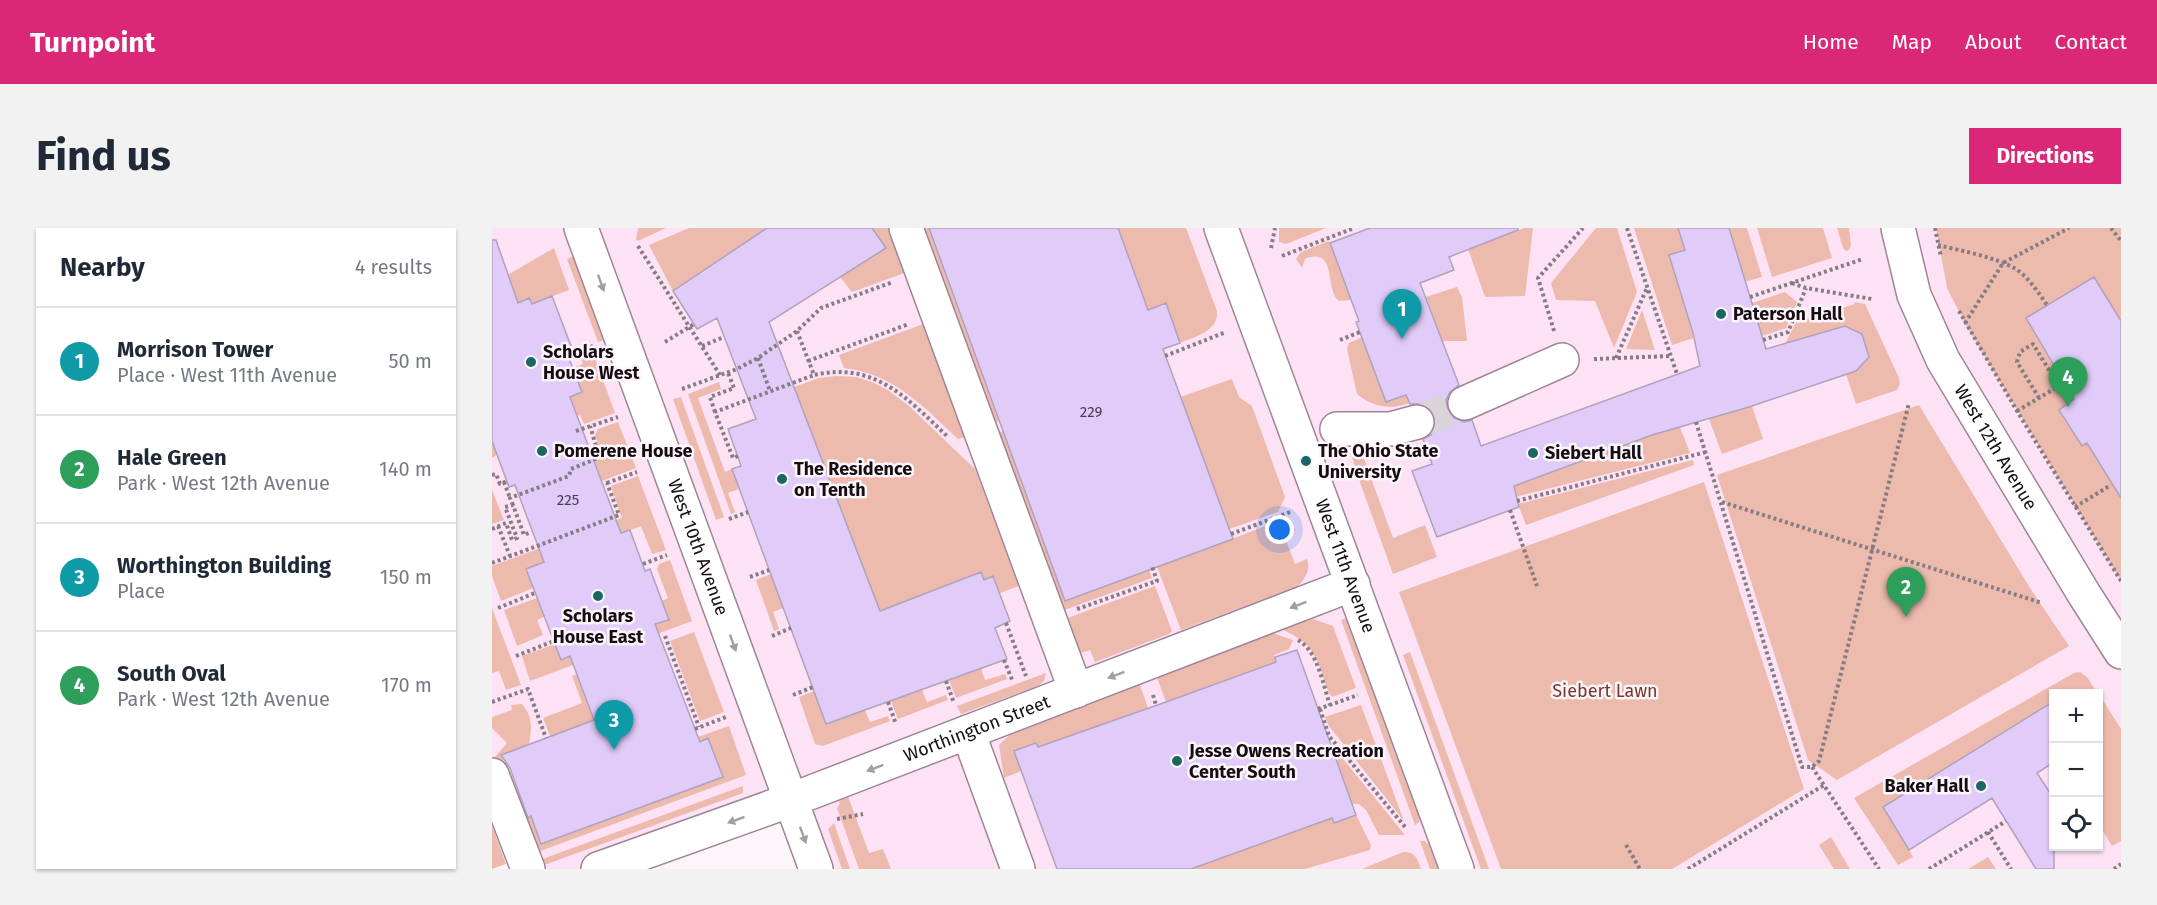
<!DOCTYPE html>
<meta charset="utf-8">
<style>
body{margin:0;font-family:"Fira Sans",sans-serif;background:#f2f2f3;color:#1f2937}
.controls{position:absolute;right:18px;bottom:18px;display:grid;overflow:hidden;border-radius:0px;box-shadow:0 2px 4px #0004}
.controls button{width:54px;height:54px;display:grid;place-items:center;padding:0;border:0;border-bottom:2px solid #e0e1e3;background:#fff;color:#1f2937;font:30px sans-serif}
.you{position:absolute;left:788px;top:302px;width:21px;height:21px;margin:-15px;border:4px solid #fff;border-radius:50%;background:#1a73e8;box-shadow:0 0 0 9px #1a73e833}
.badge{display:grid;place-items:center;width:39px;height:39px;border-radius:50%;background:#db2777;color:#fff;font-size:20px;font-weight:700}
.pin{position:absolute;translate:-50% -50px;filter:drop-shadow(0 2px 3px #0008)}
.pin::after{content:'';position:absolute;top:32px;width:21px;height:18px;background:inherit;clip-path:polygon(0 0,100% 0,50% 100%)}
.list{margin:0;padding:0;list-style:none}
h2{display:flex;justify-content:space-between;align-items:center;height:78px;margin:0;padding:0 24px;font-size:26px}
h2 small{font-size:20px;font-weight:400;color:#747a83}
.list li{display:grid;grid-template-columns:39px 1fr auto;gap:18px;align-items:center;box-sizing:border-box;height:108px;padding:0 24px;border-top:2px solid #e0e1e3}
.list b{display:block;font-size:22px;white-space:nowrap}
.list p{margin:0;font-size:20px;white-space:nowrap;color:#747a83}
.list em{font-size:20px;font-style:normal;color:#747a83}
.icon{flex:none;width:33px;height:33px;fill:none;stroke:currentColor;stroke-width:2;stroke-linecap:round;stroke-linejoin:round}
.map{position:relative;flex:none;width:1629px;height:641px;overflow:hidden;border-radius:0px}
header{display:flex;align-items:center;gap:36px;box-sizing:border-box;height:84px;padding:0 30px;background:#db2777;color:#fff}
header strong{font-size:28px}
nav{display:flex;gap:33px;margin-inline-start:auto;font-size:21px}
.intro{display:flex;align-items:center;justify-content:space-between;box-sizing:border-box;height:144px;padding:0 36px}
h1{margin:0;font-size:42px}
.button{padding:15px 27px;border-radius:0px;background:#db2777;color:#fff;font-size:21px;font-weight:700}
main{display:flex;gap:36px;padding:0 36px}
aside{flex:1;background:#fff;border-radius:0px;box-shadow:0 2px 4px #0004}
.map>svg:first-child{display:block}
.built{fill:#fde2f6;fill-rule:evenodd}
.green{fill:#edbaae}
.building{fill:#e1cbf9;stroke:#afa2bc;stroke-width:1.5}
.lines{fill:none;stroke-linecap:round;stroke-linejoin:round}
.minor-tunnel{stroke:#dad3d8;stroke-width:33;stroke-dasharray:33 16;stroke-linecap:butt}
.minor-casing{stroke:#9e8597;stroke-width:36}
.path{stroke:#857d83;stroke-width:4;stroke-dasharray:3 3;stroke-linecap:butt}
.minor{stroke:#fff;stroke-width:33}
.oneway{fill:#a29ea1}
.poi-dot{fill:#196664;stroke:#fcf6fa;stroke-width:2}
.labels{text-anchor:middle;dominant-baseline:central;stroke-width:5;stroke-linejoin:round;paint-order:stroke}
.number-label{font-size:15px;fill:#493c4d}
.poi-label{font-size:18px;font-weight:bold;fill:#160d14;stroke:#fcf6fa;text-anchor:start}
.street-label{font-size:18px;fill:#160d14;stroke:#fcf6fa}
.park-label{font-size:18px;fill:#7a3729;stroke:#fcf6fa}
</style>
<header>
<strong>Turnpoint</strong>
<nav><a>Home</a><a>Map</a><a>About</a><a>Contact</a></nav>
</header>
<div class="intro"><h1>Find us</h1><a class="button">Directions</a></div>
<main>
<aside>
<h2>Nearby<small>4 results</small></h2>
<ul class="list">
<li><span class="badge" style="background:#0f9aa8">1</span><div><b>Morrison Tower</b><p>Place · West 11th Avenue</p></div><em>50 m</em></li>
<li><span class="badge" style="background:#2e9e5b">2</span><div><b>Hale Green</b><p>Park · West 12th Avenue</p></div><em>140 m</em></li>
<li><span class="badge" style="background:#0f9aa8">3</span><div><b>Worthington Building</b><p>Place</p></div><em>150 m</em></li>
<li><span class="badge" style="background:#2e9e5b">4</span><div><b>South Oval</b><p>Park · West 12th Avenue</p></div><em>170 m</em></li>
</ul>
</aside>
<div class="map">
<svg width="1629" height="641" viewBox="0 0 1629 641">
<rect width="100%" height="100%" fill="#fcf6fa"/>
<path class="built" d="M0,0h1629v641h-1305l-26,-69 -192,69h-70l-36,-94zM1562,466h44v152h-44z"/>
<path class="green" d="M146,0h28l-28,13 -2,-2z
M197,0h78l-94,63 -24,-46z
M380,0h23l15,43 -58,21 -12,-15 45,-28z
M427,0h10l70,193 -9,3z
M626,0h68l31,83c2,20 -22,26 -37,32l-14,-39 -18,6z
M787,0h47l-40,16 -7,-2z
M1032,0h9l-8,68 -40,1 -17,-48z
M1104,0h21l20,64 -23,56 -19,-47 -39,-1 -5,-17z
M1142,0h44l7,22 -16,6 25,82 -22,7z
M1237,0h18l15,49 -17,5z
M1265,0h66l9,30 -60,19z
M1345,0h12l2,17 -2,5 -3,1 -3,-3z
M1444,0h185v353l-153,-252 -21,-41z
M837,13l19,51 5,4 -3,4 -11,1c-15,-11 -1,-55 -34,-42l-3,9 -6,-9 5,-7z
M62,20l15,42 -37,14 -3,-5 -37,13v-28z
M82,28l30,84 -6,2 -31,-83z
M965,59l5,10 5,44h-25l-16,-44z
M1293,64l12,10 -11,26 -24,8 -10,-33z
M1362,74l11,2 34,74 1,6 -3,6 -41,14 -10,-30 10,-3 13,-14 -84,-13 11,-22 59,-18z
M1150,82l13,40 -29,-1z
M437,94l42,113 -13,4c-34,-32 -65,-66 -114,-71l-5,-13z
M870,109l44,58 4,8c-19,7 -38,4 -53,-9l-10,-45 2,-6z
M101,125l22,60 -31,11 -4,-9 -86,31 3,9 -5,3v-38l10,3 80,-30 -9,-25 10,-4 -2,-6z
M344,148l20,1 16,5 16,8 22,17 65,62 44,117 -19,7 -7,-16 -9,3 -3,-8 -98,49 -89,-234 25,-9z
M740,151l7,18 13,9 33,91 -7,15 -49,17 -49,-132z
M227,154l2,7 -23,9 27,74 7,-3 7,20 -11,4 7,19 -4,2 -43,-120z
M189,169l43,120 -8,3 -43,-121z
M1427,177l111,183 39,58 -232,134 -29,-20 -91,-285z
M1260,178l11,33 -41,15 -13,-35z
M126,194l18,46 -34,13 -6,-14 -23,4c26,-10 33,-6 22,-36l3,-6z
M1188,199l10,26 -175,44 -3,-10 140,-52z
M511,203l62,170 84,-31 3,8 -93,34 -65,-178z
M866,228l6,3 29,79 32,-13 12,32 -44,17 -36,-100 -5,-17z
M1201,232l1,5 -168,60 -7,-18 -1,-3z
M146,248l28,74 -14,4 -11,-28 -115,43 7,19 -32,13 -9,-25v-10l130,-48 -11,-32z
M1212,254l100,307 -132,80h-171l-102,-277z
M0,262l12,30 -12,4z
M787,293l10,2 7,7 -12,5 11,29 12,-5c4,11 -2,19 -9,27l-117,44 -25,-66 17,-3z
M178,332l22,61 -162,60 -8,-25 33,-12 6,16 107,-40 -6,-19 6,-3 -11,-29 2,-5z
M279,346l12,34 -10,4 6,17 -5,2 -18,-51z
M663,358l17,45 -3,3 -74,28 -5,-12 -15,5 -13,-35z
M45,370l7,19 -7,3 6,15 -26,11 -13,-36z
M0,380l29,77 -15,5 -7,-19 -7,2z
M854,390l74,200 -1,4 -4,3 -74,-205z
M821,391l20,7 23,62 -24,9 -3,-4c-13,-34 -11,-48 -48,-64z
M202,404l30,80 -24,9 -30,-80z
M780,405l21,7 -4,9 -15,6 2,7 -110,40 -10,-27z
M170,414l7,18 -42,16 -47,6 14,38 -44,16 -7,-18 39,-15 -10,-27z
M918,424l79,217h-8l-78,-214z
M489,440l4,12 20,-6 2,5 -51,19 -7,-18z
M1588,444l7,5 11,17h-44l-1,7 -170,106 30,50 -15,8 -44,-67 220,-125z
M554,445l-2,8 -6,5 -77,28 -4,-8z
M647,454l9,26 -110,39 -2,-4 -22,8 7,20 -17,7 -5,-33 15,-14z
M430,462l5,12 19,-7 2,5 -50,19 -7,-18z
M322,463l13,33 38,-14 5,12 18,-6 2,5 -67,25 -8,-2 -16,-47z
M1607,466l22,35v112l-9,5 -13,-21z
M30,476c11,13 10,24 7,40l-28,11 12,33 -6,3 -12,-34 12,-14 -15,-15v-11l20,-7 -1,-5z
M869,477l43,116 -75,-95 -4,-9z
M237,498l17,49 -208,77 -13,-33 6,-3 11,28 180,-67 -14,-38 -9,3 -1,-5z
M838,515l75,92h-26l-13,-25 -7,-6h-7z
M351,555l26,70 14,-4 8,20h-32l-22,-61 3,-4 -6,-17z
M251,558v7l-196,71 -13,-2z
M864,587l15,30 -1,5 -65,19h-114l141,-51 2,4z
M342,595l16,46h-8l-14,-40z
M0,597l14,39 -14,5z
M1339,609l19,32h-16l-15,-24z
M928,613h5l4,4 9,24h-8z
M911,624c13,0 14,6 18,17h-59z
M1496,629l8,12h-28z"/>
<path class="building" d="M275,0h105l14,20 -117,74 111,289 101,-39 3,8 9,-4 17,45 -15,7 12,31 -181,65 -94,-255 9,-3 -13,-37 28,-10 -39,-101 -20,11 -24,-38z
M437,0h189l30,82 18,-7 14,40 -17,6 70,190 -168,62z
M878,0h148v2l-69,27 5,13 -34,13 39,102 -9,7 -4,8 2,10 6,8 10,4 8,-2 9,26 219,-80 -7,-33 -24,-78 16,-5 -7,-22h51l37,121 79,-23 17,8 7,23 -13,14 -107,36 -97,28 -138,51 5,21 -82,30 -25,-66 20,-7 -9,-25 8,-4 4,-8v-10l-4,-8 -9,-5h-12l-4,-9 -20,7 -30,-80 3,-1 -29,-78z
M0,12h4l22,63 11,-5 3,6 20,-8 19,50 -6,2 17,44 -12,5 51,136 9,-3 15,41 5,-2 19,51 -14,4 45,118 8,-4 15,39 -182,67 -10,-28 -3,2 -18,-50 -9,-13 93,-35 -24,-64 -9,4 -35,-91 18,-7 -29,-77 -6,2 -17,-46z
M1602,49l27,44v177l-34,-55 -5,3 -23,-36 15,-11 -48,-81z
M805,422l59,165 -22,8 -2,-5 -141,51h-134l-43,-118 22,-8 2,4 128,-45 110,-40 -1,-5z
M1562,473v61l-17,11 17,26v70h-18l-44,-71 -83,52 -26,-43z"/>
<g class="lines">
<path class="minor-tunnel" d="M925,194l48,-19"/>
<defs>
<g id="minor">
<path id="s1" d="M89,0l235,641"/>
<path d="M414,0l170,463"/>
<path id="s2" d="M729,0l236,641"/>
<path id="s3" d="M1406,0l16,67 29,65 141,234 37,58"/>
<path d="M973,175l97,-43"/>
<path d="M845,201h54l26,-7"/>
<path d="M476,504l50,137"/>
<path d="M0,547l36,94"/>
<path id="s4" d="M106,641l193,-69 562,-216"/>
</g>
</defs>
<use href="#minor" class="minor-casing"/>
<path class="path" d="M1135,0l50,146
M1443,0l6,29
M1619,0l10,13
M1446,17c24,6 57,12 78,24 13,9 22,23 31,36
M146,18l82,129
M779,20l4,-20
M790,28l72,-28
M1300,55l14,5 66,11
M1258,69l113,-38
M1467,83l58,100 104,170
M1473,95l38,-60 66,-35
M305,103l17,44c60,-14 93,23 133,61
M1062,103l-16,-53 45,-50
M848,112l20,-8
M1271,112l25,-8 18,-44
M173,114l29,-18
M210,118l22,-9
M76,127l25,-9
M673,128l61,-24
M266,130l12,33
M1124,130l31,-70
M1102,131l76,-3
M316,133l101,-37
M190,161l55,-20 21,-11 39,-27 24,-23 72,-26
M1547,170l-22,-36 3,-10 13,-8 26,42 19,-12
M1525,183l42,-25
M223,184l-5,-15 24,-9 -6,-15
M1204,194l106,345h10l7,-6 90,-358
M84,203l42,-14
M246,228l-5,2 -18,-46 99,-37
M0,247l4,-1 4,10 7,-3
M12,254l6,16
M115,255l30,-11
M1025,273l189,-49
M1230,274l320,101
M21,277l-3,-7 59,-22 2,-7 25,-10 3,-3 -9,-30
M1583,279l36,-22
M1018,282l27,76
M237,291l19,-7
M6,298l12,30
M0,301l14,-6 6,17 5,-2 -12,-31 8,-2 11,30 7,-3
M739,306l62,-23
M0,335l127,-48 -12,-32 -4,1
M151,336l24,-9
M258,349l19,-7
M6,380l37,-15
M585,381l80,-28 -5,-15
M514,395l20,53
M173,408l34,91
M280,408l19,-8
M806,412c20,11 25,45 32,65
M24,428l38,-15
M512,432l9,22
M454,453l8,22
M301,467l20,-8
M661,467l3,10
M0,474l36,-13 18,49
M396,474l8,22
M826,481l40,-14
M828,481l9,27 77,92
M203,501l31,-12
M1320,539l67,102
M345,591l26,-5
M1496,604l23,37
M1134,617l14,24
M1196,641l136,-84
M1437,641l77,-48
M1622,641l7,-5"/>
<use href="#minor" class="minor"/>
</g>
<defs><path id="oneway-solid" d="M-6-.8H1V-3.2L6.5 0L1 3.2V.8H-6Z" transform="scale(1.5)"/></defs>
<g class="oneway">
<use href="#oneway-solid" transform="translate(109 55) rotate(70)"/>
<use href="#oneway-solid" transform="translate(806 377) rotate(159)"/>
<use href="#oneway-solid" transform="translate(241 415) rotate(70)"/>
<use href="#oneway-solid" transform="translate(624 447) rotate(159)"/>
<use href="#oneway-solid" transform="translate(383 540) rotate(159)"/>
<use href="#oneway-solid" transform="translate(244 592) rotate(160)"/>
<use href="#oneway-solid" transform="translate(311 607) rotate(70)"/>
</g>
<g class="poi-dot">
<circle cx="1229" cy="86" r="6"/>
<circle cx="39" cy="134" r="6"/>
<circle cx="50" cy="223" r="6"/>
<circle cx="1041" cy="225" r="6"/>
<circle cx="814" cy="233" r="6"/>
<circle cx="290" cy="251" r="6"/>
<circle cx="106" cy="368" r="6"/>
<circle cx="685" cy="533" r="6"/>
<circle cx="1489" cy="558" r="6"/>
</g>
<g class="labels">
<g class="number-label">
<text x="599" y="184">229</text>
<text x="76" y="272">225</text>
</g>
<g class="poi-label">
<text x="1241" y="86">Paterson Hall</text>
<text x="51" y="124">Scholars<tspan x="51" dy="21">House West</tspan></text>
<text x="62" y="223">Pomerene House</text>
<text x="826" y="223">The Ohio State<tspan x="826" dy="21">University</tspan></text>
<text x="1053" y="225">Siebert Hall</text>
<text x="302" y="241">The Residence<tspan x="302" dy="21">on Tenth</tspan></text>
<text x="106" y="388" text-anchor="middle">Scholars<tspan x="106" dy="21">House East</tspan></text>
<text x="697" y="523">Jesse Owens Recreation<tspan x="697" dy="21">Center South</tspan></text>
<text x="1477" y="558" text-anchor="end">Baker Hall</text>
</g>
<g class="street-label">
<text stroke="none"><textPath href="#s3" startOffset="242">West 12th Avenue</textPath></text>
<text stroke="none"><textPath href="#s1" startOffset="340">West 10th Avenue</textPath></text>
<text stroke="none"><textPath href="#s2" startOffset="360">West 11th Avenue</textPath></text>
<text stroke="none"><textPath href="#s4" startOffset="404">Worthington Street</textPath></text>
</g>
<g class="park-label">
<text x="1113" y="463">Siebert Lawn</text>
</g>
</g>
</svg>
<div class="controls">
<button>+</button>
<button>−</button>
<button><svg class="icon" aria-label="locate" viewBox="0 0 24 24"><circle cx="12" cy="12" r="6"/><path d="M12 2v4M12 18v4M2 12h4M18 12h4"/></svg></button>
</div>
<div class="you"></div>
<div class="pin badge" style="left:910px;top:111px;background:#0f9aa8">1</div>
<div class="pin badge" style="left:1414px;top:389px;background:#2e9e5b">2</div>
<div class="pin badge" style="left:122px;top:522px;background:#0f9aa8">3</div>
<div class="pin badge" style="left:1576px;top:179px;background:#2e9e5b">4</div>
</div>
</main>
